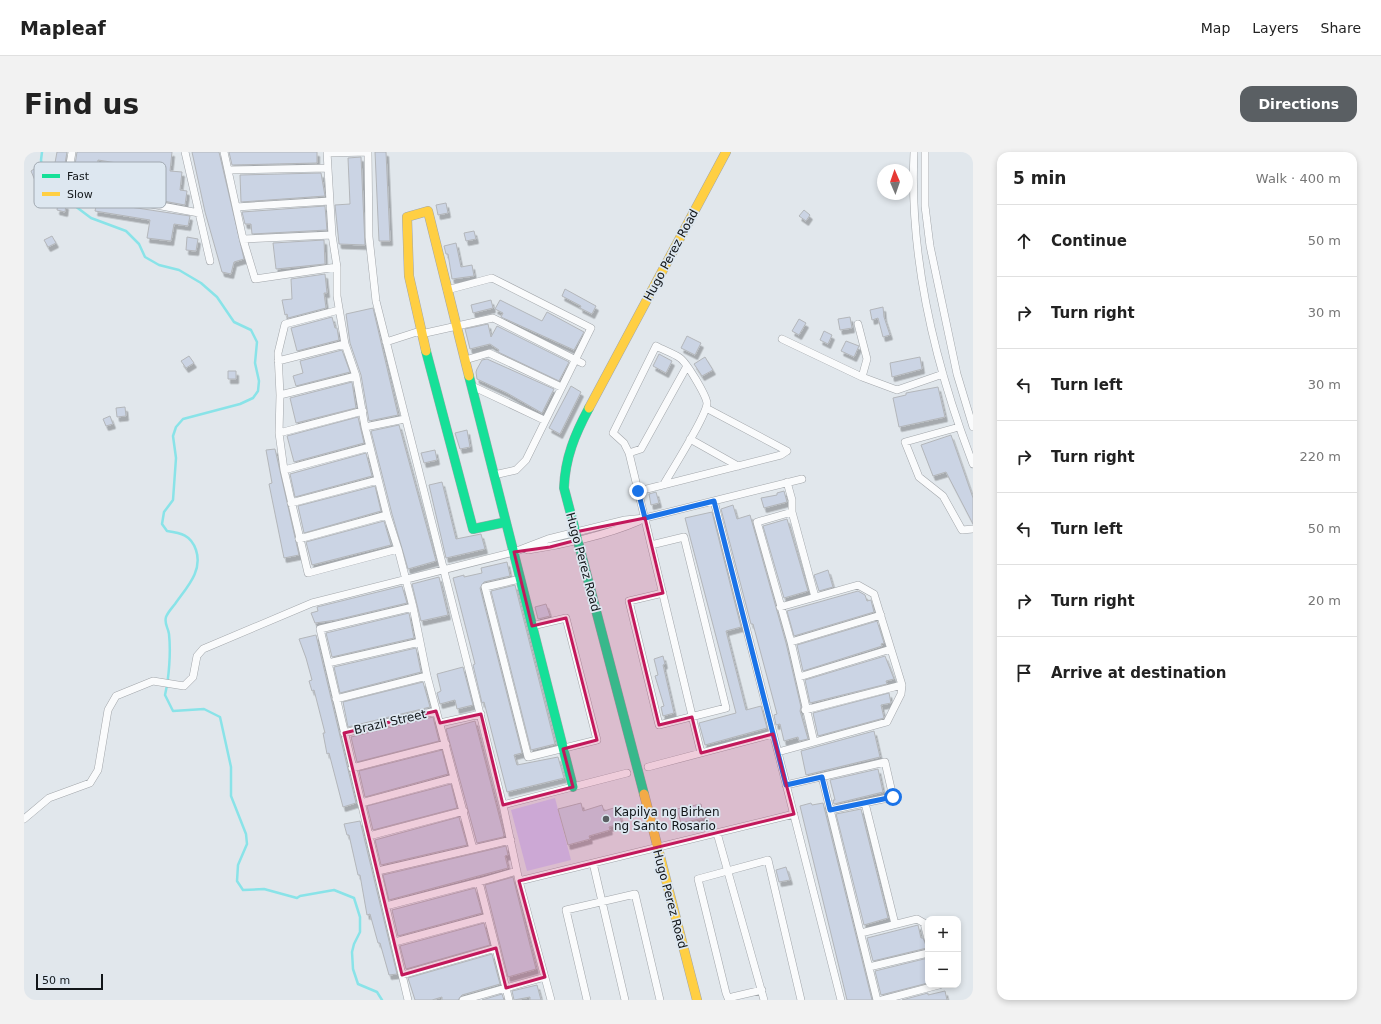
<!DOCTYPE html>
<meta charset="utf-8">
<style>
body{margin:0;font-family:"DejaVu Sans",sans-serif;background:#f2f2f2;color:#222}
.controls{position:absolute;right:12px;bottom:12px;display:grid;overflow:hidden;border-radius:8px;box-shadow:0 2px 6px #0003}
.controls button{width:36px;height:36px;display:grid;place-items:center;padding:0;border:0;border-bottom:1px solid #e0e0e0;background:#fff;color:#222;font:20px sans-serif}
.compass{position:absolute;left:853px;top:12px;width:36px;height:36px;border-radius:50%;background:#fff;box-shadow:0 2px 6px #0003;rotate:358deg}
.scale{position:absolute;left:12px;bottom:10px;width:67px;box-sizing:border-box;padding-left:4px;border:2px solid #121619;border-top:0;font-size:11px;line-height:14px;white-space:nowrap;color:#121619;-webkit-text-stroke:3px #dde7f0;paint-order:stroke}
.stop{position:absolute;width:12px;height:12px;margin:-9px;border:3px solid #1a73e8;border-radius:50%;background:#fff}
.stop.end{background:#1a73e8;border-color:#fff;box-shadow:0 1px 4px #0008}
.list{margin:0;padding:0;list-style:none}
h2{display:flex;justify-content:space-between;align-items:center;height:52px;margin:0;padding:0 16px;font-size:17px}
h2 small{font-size:13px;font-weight:400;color:#767676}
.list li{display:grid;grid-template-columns:26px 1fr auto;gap:12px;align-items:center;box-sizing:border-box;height:72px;padding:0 16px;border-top:1px solid #e0e0e0}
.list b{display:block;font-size:15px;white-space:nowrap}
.list em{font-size:13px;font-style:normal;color:#767676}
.icon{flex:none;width:22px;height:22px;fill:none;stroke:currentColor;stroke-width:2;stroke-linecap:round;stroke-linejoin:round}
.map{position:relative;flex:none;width:949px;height:848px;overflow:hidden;border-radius:12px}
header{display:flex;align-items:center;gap:24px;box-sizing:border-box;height:56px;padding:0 20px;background:#fff;border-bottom:1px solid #e0e0e0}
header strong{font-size:19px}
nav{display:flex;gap:22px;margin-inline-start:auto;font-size:14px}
.intro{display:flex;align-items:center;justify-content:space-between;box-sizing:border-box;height:96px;padding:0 24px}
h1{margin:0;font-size:28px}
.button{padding:10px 18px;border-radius:12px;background:#5a5f63;color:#fff;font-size:14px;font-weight:700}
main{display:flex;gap:24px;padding:0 24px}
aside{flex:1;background:#fff;border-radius:12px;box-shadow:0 2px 6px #0003}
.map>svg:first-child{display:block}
.green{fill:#cfccf4}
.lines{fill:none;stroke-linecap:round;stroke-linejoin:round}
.stream{stroke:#89e3e8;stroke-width:2.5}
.building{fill:#cbd4e4;stroke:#b3b6ba;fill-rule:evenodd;filter:url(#shadow)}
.street-casing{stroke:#a2a6aa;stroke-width:8}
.fast-casing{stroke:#a2a6aa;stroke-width:10}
.slow-casing{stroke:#a2a6aa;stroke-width:10}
.street{stroke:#fafbfc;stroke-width:7}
.fast{stroke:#16e098;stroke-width:9}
.slow{stroke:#ffcf43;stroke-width:9}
.route{stroke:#1a73e8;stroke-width:5}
.marked{fill:#c2185b;fill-opacity:0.2;stroke:#c2185b;stroke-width:3;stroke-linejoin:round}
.poi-dot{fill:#5a5f63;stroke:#dde7f0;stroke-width:1.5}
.labels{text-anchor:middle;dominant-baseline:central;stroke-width:3.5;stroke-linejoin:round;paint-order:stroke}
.street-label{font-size:12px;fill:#121619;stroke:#dde7f0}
.poi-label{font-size:12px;fill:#121619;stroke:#dde7f0;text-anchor:start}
.key{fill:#dde7f0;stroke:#a0a8b0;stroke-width:1}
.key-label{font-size:11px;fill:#121619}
</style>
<header>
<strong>Mapleaf</strong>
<nav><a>Map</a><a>Layers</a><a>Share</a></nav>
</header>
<div class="intro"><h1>Find us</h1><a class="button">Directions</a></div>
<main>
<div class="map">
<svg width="949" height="848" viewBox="0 0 949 848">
<defs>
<filter id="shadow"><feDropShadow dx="2.5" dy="4.5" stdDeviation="0" flood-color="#0004"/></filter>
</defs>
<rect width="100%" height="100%" fill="#e1e7ec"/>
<path class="green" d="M531,646l16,62 -44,11 -16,-61z"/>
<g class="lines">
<path class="stream" d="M18,0l-1,8 3,21 12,18 19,7 16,12 35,13 13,13 6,13 14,8 20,5 22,13 16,14 17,25 17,8 6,12 -2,21 4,18 -1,10 -5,7 -13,6 -57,15 -7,8 -3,9 3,22 -3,42 -9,12 -2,12 5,7c14,2 24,4 29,19 7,21 -9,37 -21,54 -3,4 -7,8 -9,13 -2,7 2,10 3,17 2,18 0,44 -4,61l8,16 31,-2 16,8 11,50v29l15,38 1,10 -9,21 -1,16 6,9 21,-1 33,9 3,-2 34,-6 20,8 6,19v15l-6,12 -2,8 1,17 5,15 19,8 5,8"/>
</g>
<path class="building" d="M33,0h10l-5,29 -10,-2z
M53,0h95l-2,19 12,1 -2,18 7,1 -2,14 -38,-7v-3l-75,-11zM74,8l19,3 -2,17 -19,-3zM116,12l20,3 -2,21 -20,-4z
M168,0h27l25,107 -10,3 -3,12 -9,-2 -17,-60z
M205,0h88v11l-85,2z
M351,0h11l4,89h-11z
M337,5l4,88 -26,-1 -4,-39 15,-1 -2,-46z
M10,17l14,23v5l-5,2 -12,-28z
M297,21l4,23 -84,6 -1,-27z
M73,50l93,14 -2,10 -14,-2 -3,17 -24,-3 3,-18 -55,-9z
M34,51l8,2 -1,7 -8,-2z
M422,51l2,10 -10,2 -2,-10z
M301,54l2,24 -75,4 -1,-10h-6l-3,-12z
M780,58l6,5 -4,6 -7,-5z
M450,79l2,8 -10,2 -2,-8z
M28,84l4,7 -8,4 -4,-7z
M163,85l11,2 -2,12 -10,-1z
M300,88l1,24 -49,5 -3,-26z
M432,91l5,24 11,-2 2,11 -22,3 -4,-25h-2l-2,-8z
M301,122l2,19h-3l2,15 -38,10 -1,-4 -2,1 -3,-15 10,-1 -1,-20z
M541,137l31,17 -4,8 -12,-6 1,-2 -19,-10z
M467,148l2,8 -20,5 -2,-8z
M476,148l42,21 5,-9 37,20 -10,18 -73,-33 2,-4 -8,-4z
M859,155l1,10 6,18 -7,2 -5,-19 -6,2 -2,-10z
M349,156l25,107 -29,6 -8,-46 -11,-32 -4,-29z
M308,165l3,11h2l2,12 -42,11 -6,-23z
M826,165l2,11 -12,2 -2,-11z
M775,167l7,4 -7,12 -7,-4z
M464,172l3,13 6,-11 72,36 -10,19 -61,-29 1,-2 -9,-6 -20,5 -5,-20z
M800,179l8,4 -4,9 -8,-4z
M663,184l14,7 -6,12 -14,-7z
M822,189l13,5 -5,11 -13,-6z
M318,198l8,22 -54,14 -3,-10 10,-3 -3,-12z
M635,202l13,7 -6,12 -13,-7z
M165,204l5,7 -8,5 -5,-7z
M681,205l8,13 -11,6 -8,-12z
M896,205l2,12 -30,8 -2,-14z
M463,207l67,30 -12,24 -35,-20 -30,-14 -1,-7 1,-3 5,-9z
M204,219h8v8h-8z
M328,230l4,26 -60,15 -6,-25z
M547,234l10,6 -21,42 -11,-6z
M914,235l7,30 -46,10 -6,-29 13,-3v-2z
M101,255l1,9 -9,1 -1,-9z
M86,264l3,8 -7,2 -3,-7z
M334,265l6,26 -70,19 -7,-26z
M375,273l37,136 -28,8 -16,-55 -21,-83z
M443,278l3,17 -10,2 -5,-16z
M927,283l22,63v26l-27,-52 -13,4 -12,-31z
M251,297l24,106 -15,3 -15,-74 3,-1 -6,-33z
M411,298l2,10 -13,3 -3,-10z
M342,301l6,23 -77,21 -5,-23z
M418,330l14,57 25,-5 4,15 -39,9 -17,-73z
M351,334l6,25 -77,22 -6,-27z
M760,339l3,11 -23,6 -3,-10 16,-3v-2z
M632,340l3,11 -8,2 -2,-11z
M709,353l4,14 13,-4 36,128 15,64 -1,4 8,28 -9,2 -1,-4 -14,4 -4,-17 -4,1 -2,-10 3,-1 -24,-90h-2l-30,-115z
M688,360l29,115 -15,4 20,79 15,-4 6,22 -62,17 -6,-22 37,-10 -51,-195z
M763,367l21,72 -24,7 -21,-72z
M360,369l7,24 -79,20 -6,-23z
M483,410l3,14 -26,6 -4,6 42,165 -8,2 3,10 41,-8 6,21 -57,14 -23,-90 -2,1 -9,-38 2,-1 -22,-86 11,-3v2l18,-4 -1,-5z
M804,418l5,17 -14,4 -5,-16z
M415,425l9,38 -27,6 -9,-37z
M491,433l40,159 -24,6 -40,-159z
M378,434l5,17 -71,17 -21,3 -4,-10 7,-2 -1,-4z
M834,439l7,4 2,6 4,-1 3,12 -80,24 -7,-25z
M522,452l4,12 -12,3 -3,-12z
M385,461l5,25 -82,19 -6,-24z
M853,469l7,22 -3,1 1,2 -79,25 -6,-26z
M292,483l40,168 -13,4 -14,-54 -2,1 -4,-21h2l-11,-43 -2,1 -3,-10 3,-1 -6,-22 -7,-19z
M392,496l5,24 -81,21 -6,-26z
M639,504l2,8 -2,1 11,48 -11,3 -2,-9 3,-1 -9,-30 3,-1 -4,-16z
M861,504l9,23 -8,2 1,3 -77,19 -5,-23z
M439,515l10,38 -16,4 -2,-9 -15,4 -3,-11 4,-2 -4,-17z
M399,530l7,25 -82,20 -5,-25z
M865,541l2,10 -10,2 3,13 -66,18 -5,-23z
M409,565l6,24 -82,21 -6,-25z
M451,569l29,114 -1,2 -26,6 -31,-114z
M850,579l6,26 -74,18 -5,-24z
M418,598l6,24 -83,23 -6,-26z
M854,617l5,23 -49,12 -1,-4h2l-5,-20z
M427,632l6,24 -84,22 -6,-24z
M557,651l2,8 19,-6 2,6 13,-4 5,16 -13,4 1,3 -21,6 1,3 -22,6 -10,-36z
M787,651l1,2 11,-2 49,197h-25l-47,-194z
M677,652l3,14 -23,5 -4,-14z
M837,657l27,109 -24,7 -28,-111z
M435,665l8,28 -86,20 -6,-25z
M336,669l37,153 -8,1 -9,-32h-2l-8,-29 -3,1 -7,-40h-2l-9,-40h-2l-3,-11z
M482,694l2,9 -3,1 3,12 -119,32 -6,-25z
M762,715l4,13 -11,2 -3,-12z
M489,725l23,92 -28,8 -23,-92z
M451,736l7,25 -84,23 -6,-26z
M460,771l6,22 -84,24 -6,-23z
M894,773l3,13h2l4,10 -54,13 -6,-23z
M468,802l8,30 -38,11 -4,5h-16v-3l-10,3h-17l-7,-22z
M904,806v25l-47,12 -6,-24z
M513,833l4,15h-11v-3l-16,3 -2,-9z
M921,839l2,9h-45l26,-7v2z
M478,842l2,6h-22z"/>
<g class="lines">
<defs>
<path id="street" d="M161,0l25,109
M200,0l19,87 12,40 82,-12
M303,0l5,83 5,32v29l8,48 11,32 9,51 22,88 11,34 15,58 14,69 46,173 -95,22
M344,0l1,85 7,64 127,504 16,76 32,119
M890,0c-5,107 21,213 59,312
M901,0v54l5,40 27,128 16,53
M303,1l41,-1
M204,18l100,-2
M31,34l144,27
M42,36l6,-36
M212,55l94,-6
M219,87l89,-4
M423,138l45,-12 99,50 -65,132 -10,10 -22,5
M315,158l-54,14 -7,29 2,42 -1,38 5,37 24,103 90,-24
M834,172l9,35 -5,18
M397,182l72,-16 89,45
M758,187l80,38 35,13 46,-16
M362,190l34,-11
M441,208l24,-7 72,34
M254,209l67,-17
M448,234l72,34
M256,243l76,-19
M682,256l81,43
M341,275l40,-8
M935,275l-54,15 14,35 24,19 19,34 11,-1
M255,281l84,-22
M666,287l48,27
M605,301l12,-4 46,-83
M260,318l86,-23
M763,330l5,18v12l23,85
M640,332c8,-14 43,-69 43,-81 -1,-8 -20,-40 -27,-45 -7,-5 -17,-8 -24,-12l-43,87 11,10 5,10 72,300
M615,339l142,-36 6,-4
M690,349l127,499
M267,351l87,-23
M768,360l-35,10 34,120 23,100
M275,387l88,-24
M627,393l33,-8 42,171 -67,17 -30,-124 34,-8
M504,398c34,-5 79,-15 111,-29
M496,427l-35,8 43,170 69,-17 -31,-122 -34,8
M767,490l90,-27
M304,511l92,-21
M775,525l92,-28
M312,547l91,-23
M781,558l97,-25
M416,571l41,-9
M320,581l92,-22
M754,600l109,-30 14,-28 1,-9 -28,-91 -16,-9 -78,22
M624,615l125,-33
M328,616l94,-24
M798,625l55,223
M762,633l99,-23 8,35 -63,13
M337,651l93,-25
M841,651l30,121
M479,653l124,-32
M0,667l25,-21 41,-15 8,-13 10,-60 8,-14 37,-15 31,5 9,-9 4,-21 6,-7 109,-46 202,-51 34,-13 77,-19 20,-2 157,-39
M693,681l47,167
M345,684l95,-25
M449,697l38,-9
M569,711l32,137
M495,729l275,-67
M455,730l38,-11
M362,754l93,-24 30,118
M837,781l56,-14 7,4 4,16
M371,790l93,-25
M845,815l59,-14
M378,823l94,-27
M738,838l-34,8 -2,-5 -28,-114 70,-19 33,140
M384,848l-88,-371 93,-22
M439,848l82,-23
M563,848l-21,-90 69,-16 25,106
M858,848l57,-15"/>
<path id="fast" d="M402,199l47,178 33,-7
M445,224l104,411
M565,256c-14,26 -24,50 -25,80l80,306"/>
<path id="slow" d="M402,199l-17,-75 -2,-59 21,-6 41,165
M565,256l137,-256
M620,642l53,206"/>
</defs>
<use href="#street" class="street-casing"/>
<use href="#fast" class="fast-casing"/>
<use href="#slow" class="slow-casing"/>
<use href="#street" class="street"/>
<use href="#fast" class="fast"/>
<use href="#slow" class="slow"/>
</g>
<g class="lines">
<path class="route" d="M614,339l7,27 69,-17 72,284 36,-8 8,33 63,-13"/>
</g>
<path class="marked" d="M621,366l18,75 -34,8 30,124 33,-8 9,36 72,-19 21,80 -275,67 26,96 -39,11 -10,-40 -94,27 -58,-242 92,-22 4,12 41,-9 22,91 70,-18 -10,-38 34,-9 -31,-122 -34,8 -18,-74 36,-5 27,-7 -2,-8z"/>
<circle class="poi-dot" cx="582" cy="667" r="4"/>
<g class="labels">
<g class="street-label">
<text transform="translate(647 103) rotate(-62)">Hugo Perez Road</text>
<text transform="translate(559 410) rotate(75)">Hugo Perez Road</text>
<text transform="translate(366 570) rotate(-13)">Brazil Street</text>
<text transform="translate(646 747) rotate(75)">Hugo Perez Road</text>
</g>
<g class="poi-label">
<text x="590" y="660">Kapilya ng Birhen<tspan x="590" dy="14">ng Santo Rosario</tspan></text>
</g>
</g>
<rect x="10" y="10" width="132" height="46" rx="6" class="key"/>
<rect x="18" y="22" width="18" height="4" fill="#16e098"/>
<rect x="18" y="40" width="18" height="4" fill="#ffcf43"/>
<g class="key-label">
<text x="43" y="28">Fast</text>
<text x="43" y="46">Slow</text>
</g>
</svg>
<div class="controls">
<button>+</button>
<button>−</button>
</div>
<svg class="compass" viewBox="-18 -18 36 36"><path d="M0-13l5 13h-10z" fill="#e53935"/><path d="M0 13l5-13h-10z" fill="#767676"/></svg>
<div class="scale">50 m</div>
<div class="stop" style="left:869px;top:645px"></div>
<div class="stop end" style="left:614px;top:339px"></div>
</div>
<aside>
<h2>5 min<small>Walk · 400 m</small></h2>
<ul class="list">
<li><svg class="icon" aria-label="ahead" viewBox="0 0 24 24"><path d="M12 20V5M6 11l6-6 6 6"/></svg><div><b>Continue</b></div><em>50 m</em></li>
<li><svg class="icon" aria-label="right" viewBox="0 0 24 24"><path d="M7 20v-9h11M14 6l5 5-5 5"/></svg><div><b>Turn right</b></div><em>30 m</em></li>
<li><svg class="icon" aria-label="left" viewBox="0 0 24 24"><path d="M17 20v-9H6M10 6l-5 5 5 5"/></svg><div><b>Turn left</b></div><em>30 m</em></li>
<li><svg class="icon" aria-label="right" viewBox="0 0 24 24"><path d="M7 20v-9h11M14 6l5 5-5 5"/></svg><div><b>Turn right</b></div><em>220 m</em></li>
<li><svg class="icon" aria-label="left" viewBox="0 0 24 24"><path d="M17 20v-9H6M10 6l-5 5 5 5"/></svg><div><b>Turn left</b></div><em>50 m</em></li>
<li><svg class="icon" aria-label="right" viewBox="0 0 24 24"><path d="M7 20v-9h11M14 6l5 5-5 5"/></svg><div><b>Turn right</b></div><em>20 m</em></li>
<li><svg class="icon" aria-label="arrive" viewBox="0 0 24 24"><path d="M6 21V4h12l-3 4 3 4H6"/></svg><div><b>Arrive at destination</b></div></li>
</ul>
</aside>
</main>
